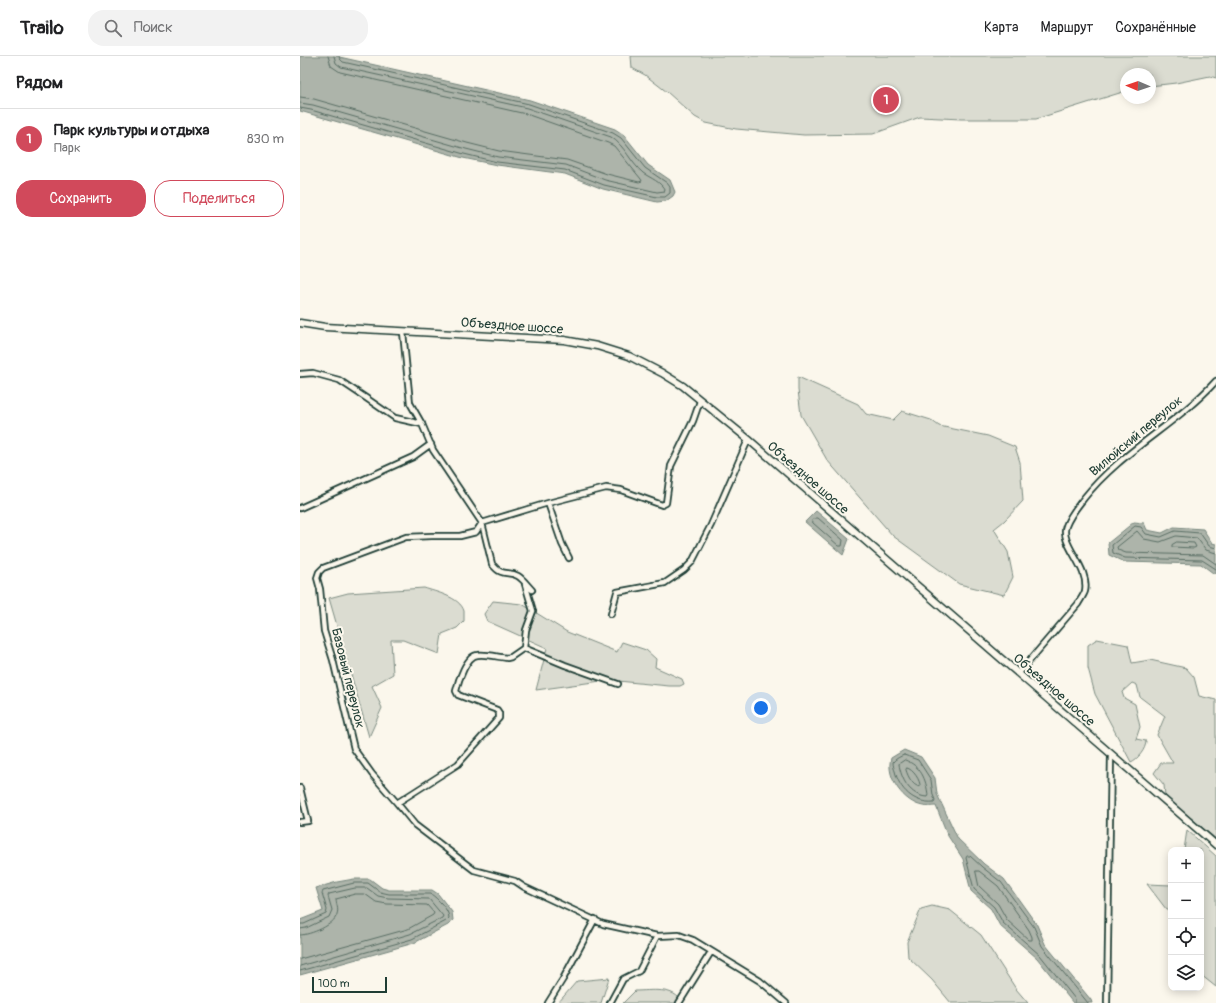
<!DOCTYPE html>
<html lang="ru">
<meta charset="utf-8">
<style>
body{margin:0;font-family:Pangolin,sans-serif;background:#f2f2f2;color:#202124}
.controls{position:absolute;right:12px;bottom:12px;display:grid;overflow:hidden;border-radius:8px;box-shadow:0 2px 10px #0003}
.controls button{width:36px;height:36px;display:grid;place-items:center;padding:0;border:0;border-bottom:1px solid #e0e0e0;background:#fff;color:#202124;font:20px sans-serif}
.compass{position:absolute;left:820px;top:12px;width:36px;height:36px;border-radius:50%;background:#fff;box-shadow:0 2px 10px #0003;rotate:272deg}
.scale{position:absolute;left:12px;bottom:10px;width:75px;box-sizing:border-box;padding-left:4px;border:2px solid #1f3d34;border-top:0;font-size:11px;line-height:14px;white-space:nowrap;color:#1f3d34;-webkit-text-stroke:3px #fbf7ec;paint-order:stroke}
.you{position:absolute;left:461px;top:652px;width:14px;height:14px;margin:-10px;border:3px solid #fff;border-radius:50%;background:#1a73e8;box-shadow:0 0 0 6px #1a73e833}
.badge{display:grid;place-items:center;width:26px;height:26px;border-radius:50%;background:#d1495b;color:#fff;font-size:13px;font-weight:700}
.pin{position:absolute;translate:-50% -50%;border:2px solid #fff;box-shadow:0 1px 4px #0006}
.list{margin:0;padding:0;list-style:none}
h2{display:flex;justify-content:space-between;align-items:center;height:52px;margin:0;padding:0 16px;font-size:17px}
h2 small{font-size:13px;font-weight:400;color:#757577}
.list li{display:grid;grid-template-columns:26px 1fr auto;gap:12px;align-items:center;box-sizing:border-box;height:60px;padding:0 16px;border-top:1px solid #e0e0e0}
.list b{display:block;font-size:15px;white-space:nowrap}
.list p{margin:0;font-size:13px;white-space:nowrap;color:#757577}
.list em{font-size:13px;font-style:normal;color:#757577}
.actions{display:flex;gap:8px;padding:12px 16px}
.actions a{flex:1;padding:9px 0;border:1px solid #d1495b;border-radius:16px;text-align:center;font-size:14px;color:#d1495b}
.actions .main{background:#d1495b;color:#fff}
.icon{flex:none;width:22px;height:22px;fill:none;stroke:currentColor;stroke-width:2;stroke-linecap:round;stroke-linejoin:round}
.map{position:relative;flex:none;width:916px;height:947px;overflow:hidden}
header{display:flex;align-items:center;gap:24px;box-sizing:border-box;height:56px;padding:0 20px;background:#fff;border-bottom:1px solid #e0e0e0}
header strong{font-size:19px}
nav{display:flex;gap:22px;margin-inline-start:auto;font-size:14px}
.search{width:280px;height:36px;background:#f2f2f2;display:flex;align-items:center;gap:10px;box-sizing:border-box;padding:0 14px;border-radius:16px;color:#757577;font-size:15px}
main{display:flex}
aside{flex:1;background:#fff}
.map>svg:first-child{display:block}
.green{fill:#dbdcd1;stroke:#7d8c82}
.water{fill:#adb4aa;stroke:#74847b}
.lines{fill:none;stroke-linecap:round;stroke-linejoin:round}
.shore{stroke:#586d63;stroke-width:1}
.street-casing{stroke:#1f3d34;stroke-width:8}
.secondary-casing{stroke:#1f3d34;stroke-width:9}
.street{stroke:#fbf7ec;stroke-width:4.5}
.secondary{stroke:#fbf7ec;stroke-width:6}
.labels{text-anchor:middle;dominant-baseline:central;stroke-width:4;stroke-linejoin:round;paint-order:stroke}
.street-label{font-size:13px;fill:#1f3d34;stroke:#fbf7ec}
</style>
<header>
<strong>Trailo</strong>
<div class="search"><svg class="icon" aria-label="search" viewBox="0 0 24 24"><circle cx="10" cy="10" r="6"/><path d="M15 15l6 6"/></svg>Поиск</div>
<nav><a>Карта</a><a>Маршрут</a><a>Сохранённые</a></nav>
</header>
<main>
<aside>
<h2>Рядом<small></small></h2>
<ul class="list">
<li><span class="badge">1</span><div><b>Парк культуры и отдыха</b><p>Парк</p></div><em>830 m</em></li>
</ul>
<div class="actions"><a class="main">Сохранить</a><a>Поделиться</a></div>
</aside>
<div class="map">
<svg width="916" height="947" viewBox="0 0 916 947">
<rect width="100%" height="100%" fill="#fbf7ec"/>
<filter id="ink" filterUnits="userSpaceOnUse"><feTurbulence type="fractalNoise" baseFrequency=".025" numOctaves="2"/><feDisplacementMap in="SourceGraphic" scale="8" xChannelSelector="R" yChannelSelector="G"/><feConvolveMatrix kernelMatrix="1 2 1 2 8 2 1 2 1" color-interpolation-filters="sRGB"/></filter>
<g filter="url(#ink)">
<path class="green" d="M331,0h585v22l-6,-2 -34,7 -26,3v-12h-24v17l-90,28h-75l-41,-2 -47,17 -69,1 -68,-6 -30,-6 -11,-6 -28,-25 -22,-17 -13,-7z
M498,321l60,27 8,10 27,6 9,-9 29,9 8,6 49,10 27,11 5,15 3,39 -19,20 -10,8 14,23 5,25 -9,18 -45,-11 -66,-48 -66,-76 -26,-45 -3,-25z
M124,532c12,4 36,9 40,23 0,3 0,7 0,10l-7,7 -15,6 -3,20 -36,-14h-12l2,34 -21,12 10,22 -13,29 -40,-139 19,-5z
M193,545l29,3 45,28 50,20 5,-10 24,8 10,9 -1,8 27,12 2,5 -4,2h-11l-61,-6 -72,10 11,-42 -60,-27 -3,-7z
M797,583l31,6 4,18 18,-3 36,8 8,9 5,19 17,4v139l-51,-43 -1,-11 -10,-12 7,-10h12l-16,-28 8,-19 -25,-19 -3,-12 -5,-2 -10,9 2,6 11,6 5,23 -4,12 10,2c0,8 -8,18 -15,21l-36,-68 -7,-26v-23z
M887,774l29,26v131l-15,-12v-125h-17z
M847,828l24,1v27l-5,-3z
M632,850l18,4 31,25 35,54 12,14h-77l-19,-23 -24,-23 -1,-15 14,-33z
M309,922l-8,25h-43l19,-22z
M335,935c15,0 40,-5 47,12h-59z"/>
<path class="water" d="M0,0h35l195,44 85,29 9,6 24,30 22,15 5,12 -2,4 -7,5 -9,1 -54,-13 -38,-15 -68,-9 -34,-7 -163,-47z
M516,455l33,28 -6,16 -38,-33z
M834,466l10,1 3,7 15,3 12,-6 29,2 9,14 4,1v30l-3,-1 -12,-9 -77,-2 -15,-7 -1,-12z
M604,694l17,7 14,21 2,16 21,45 26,25 20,15 33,46 8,19 46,56 1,3h-19l-36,-45 -37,-32 -9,-17 -20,-18 -8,-32 -15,-23 -12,-30c-4,0 -9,1 -13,0 -19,-3 -38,-29 -32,-48z
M54,823h16l12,9 7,2h43l6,4 14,18 1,8 -5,5 -34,18 -114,32v-55l23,-9 -7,-23 21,-6z"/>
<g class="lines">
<path class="shore" d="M0,41l14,2 153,44 32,8 68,9 40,14 32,8 3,-1 -1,-2 -27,-33 -6,-3 -82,-29 -186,-42 -9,-6 -3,-10
M0,47l13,2 153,44 32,8 68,8 39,15 52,12 8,-1c-3,-9 -15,-13 -22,-18 -13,-11 -18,-27 -32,-36l-84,-29 -186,-41 -5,-4 -2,-7
M0,52l11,2 153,44 33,8 68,8 39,15 53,12h8l5,-4v-6l-3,-4 -22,-15 -24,-30 -8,-5 -84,-29 -186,-42 -3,-3 -1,-3
M516,462h2l25,22 -1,6h-3l-26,-23 -1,-2z
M877,486l17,1 2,4 -2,1 -22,-1v-2z
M916,492l-7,-2 -9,-13 -25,-2 -14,6 -15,-3 -5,-7 -6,-1 -23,19 1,8 12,5 77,2 14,9
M916,497l-10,-3 -9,-12 -21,-2 -16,6 -16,-3 -7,-8 -20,16 1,3 8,3 77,2 13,9
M604,699l14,5 13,20 2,15 2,5 -1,2c-20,2 -35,-13 -39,-31 -1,-2 -2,-6 -2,-9 2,-3 8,-6 11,-7z
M605,704c16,6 21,19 23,35l-1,2c-17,-1 -26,-18 -28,-33z
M607,712c6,1 14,13 13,19 -7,-1 -12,-10 -14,-17z
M676,815h3l19,15 31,44 3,7v3h-3l-22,-20 -9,-16 -19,-18z
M0,868h4l22,-10 1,-4 -5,-17 1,-2 31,-8h14l12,9 9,2h42c7,5 18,16 18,24l-3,3 -34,18 -112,32
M0,873l6,-1 23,-11 3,-7 -4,-14 1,-2 26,-6h12l11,8 10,2 41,1 14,17 -1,2 -32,16 -110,32
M0,879c10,0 35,-10 37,-21 2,-5 -1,-10 -1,-15l19,-5h10l11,8 11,2 40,1 7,8 -1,2 -25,14 -108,30
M775,947v-4l-35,-44 -37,-32 -9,-16 -20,-18 -8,-31 1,-2h3l12,11 19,15 33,45 8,19 46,57"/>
<defs>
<path id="street" d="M103,276l7,71 12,21 11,26 49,73 10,41c11,14 16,6 26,12 5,3 10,10 14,14
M0,318l13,-1 26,7 27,18 29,20 27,6
M400,345l-7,20 -22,45 -5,37 -4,2 -41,-15 -15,-2 -58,15 -66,20 -6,9 -16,4h-28l-26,1 -83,31 -4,4 -2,6 3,11 4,42 9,29 21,89 18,25 25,29 18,22 59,45 41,11 9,6 79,37 54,12 22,-1 14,5 67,41 26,22
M248,447l14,41 7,14
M0,452l113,-51 18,-13
M225,528l8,27 -7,19 -2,18 41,17 53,19
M311,558l6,-22 48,-9 19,-13 8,-8 19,-37 37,-85
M719,617l59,-69c2,-4 6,-9 7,-13 5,-24 -26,-47 -19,-65 4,-11 11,-19 18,-28 37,-47 92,-73 132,-117
M0,732l8,33 -8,1
M97,747l61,-39 41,-46v-5l-2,-3 -39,-15 -2,-4c2,-10 11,-36 22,-36 9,-1 20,2 29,3l4,-1 13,-9
M248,947l15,-24 32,-60
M310,947l13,-24 16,-8 18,-35
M379,947l32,-51
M807,947l4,-248"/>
<path id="secondary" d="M0,267l25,4 239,13 33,6 32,10 33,17 21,13 65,53 468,406"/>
</defs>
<use href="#street" class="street-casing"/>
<use href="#secondary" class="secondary-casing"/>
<use href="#street" class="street"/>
<use href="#secondary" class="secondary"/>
</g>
</g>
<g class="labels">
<g class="street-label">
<text transform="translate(212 270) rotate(4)">Объездное шоссе</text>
<text transform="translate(836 380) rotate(-40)">Вилюйский переулок</text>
<text transform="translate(508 422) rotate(41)">Объездное шоссе</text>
<text transform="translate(48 622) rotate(76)">Базовый переулок</text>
<text transform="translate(754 634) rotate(41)">Объездное шоссе</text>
</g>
</g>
</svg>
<div class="controls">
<button>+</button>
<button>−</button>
<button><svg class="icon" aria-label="locate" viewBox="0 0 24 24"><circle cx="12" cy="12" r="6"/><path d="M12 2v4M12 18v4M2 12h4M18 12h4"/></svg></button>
<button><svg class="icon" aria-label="layers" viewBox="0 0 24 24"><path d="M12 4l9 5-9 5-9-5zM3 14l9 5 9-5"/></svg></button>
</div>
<svg class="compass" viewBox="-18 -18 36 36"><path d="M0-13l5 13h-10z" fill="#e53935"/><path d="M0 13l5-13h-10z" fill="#757577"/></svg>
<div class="scale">100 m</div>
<div class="you"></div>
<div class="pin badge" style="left:586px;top:44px">1</div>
</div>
</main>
